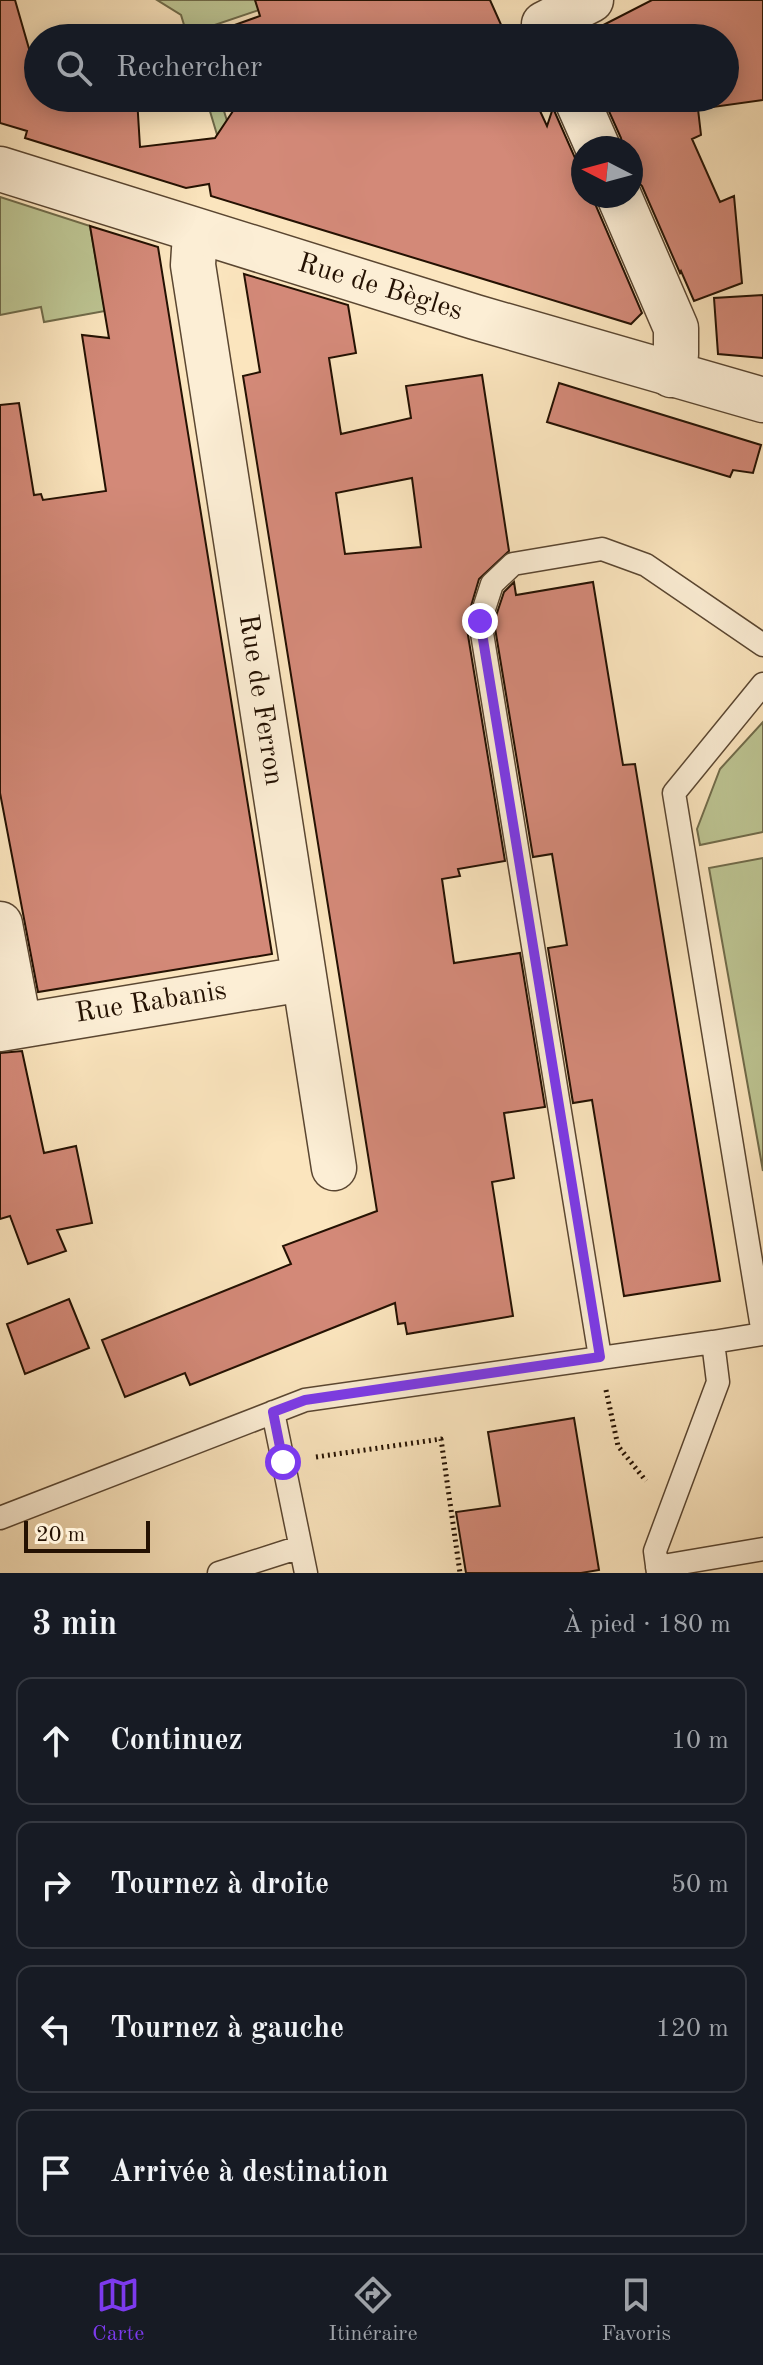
<!DOCTYPE html>
<html lang="fr">
<meta charset="utf-8">
<style>
body{margin:0;font-family:"Old Standard TT",serif;background:#20242c;color:#f1f3f6}
.compass{position:absolute;left:571px;top:136px;width:72px;height:72px;border-radius:50%;background:#171b24;box-shadow:0 4px 20px #0003;rotate:276deg}
.scale{position:absolute;left:24px;bottom:20px;width:126px;box-sizing:border-box;padding-left:8px;border:4px solid #241102;border-top:0;font-size:22px;line-height:28px;white-space:nowrap;color:#241102;-webkit-text-stroke:6px #fceed5;paint-order:stroke}
.stop{position:absolute;width:24px;height:24px;margin:-18px;border:6px solid #7c3aed;border-radius:50%;background:#fff}
.stop.end{background:#7c3aed;border-color:#fff;box-shadow:0 2px 8px #0008}
.list{margin:0;padding:0;list-style:none}
h2{display:flex;justify-content:space-between;align-items:center;height:104px;margin:0;padding:0 32px;font-size:34px}
h2 small{font-size:26px;font-weight:400;color:#9ea1a6}
.list li{display:grid;grid-template-columns:52px 1fr auto;gap:24px;align-items:center;box-sizing:border-box;height:128px;margin:0 16px 16px;padding:0 16px;border:2px solid #363941;border-radius:16px}
.list b{display:block;font-size:30px;white-space:nowrap}
.list em{font-size:26px;font-style:normal;color:#9ea1a6}
.icon{flex:none;width:44px;height:44px;fill:none;stroke:currentColor;stroke-width:2;stroke-linecap:round;stroke-linejoin:round}
.map{position:relative;flex:none;width:763px;height:1573px;overflow:hidden}
.search{position:absolute;background:#171b24;box-shadow:0 4px 20px #0003;left:24px;right:24px;top:24px;height:88px;display:flex;align-items:center;gap:20px;box-sizing:border-box;padding:0 28px;border-radius:44px;color:#9ea1a6;font-size:30px}
.sheet{height:680px;background:#171b24}
nav{display:flex;justify-content:space-around;align-items:center;box-sizing:border-box;height:112px;border-top:2px solid #363941;background:#171b24;font-size:22px;color:#9ea1a6}
nav a{display:grid;justify-items:center;gap:4px}
nav .on{color:#7c3aed}
.map>svg:first-child{display:block}
.green{fill:#bdc593;stroke:#706b4a;stroke-width:2}
.building{fill:#d38978;stroke:#241102;stroke-width:2;fill-rule:evenodd}
.lines{fill:none;stroke-linecap:round;stroke-linejoin:round}
.service-casing{stroke:#5a4631;stroke-width:25}
.minor-casing{stroke:#5a4631;stroke-width:47}
.tertiary-casing{stroke:#5a4631;stroke-width:47}
.path{stroke:#241102;stroke-width:5;stroke-dasharray:2 4;stroke-linecap:butt}
.service{stroke:#fceed5;stroke-width:22}
.minor{stroke:#fceed5;stroke-width:44}
.tertiary{stroke:#fceed5;stroke-width:44}
.route{stroke:#7c3aed;stroke-width:10}
.labels{text-anchor:middle;dominant-baseline:central;stroke-width:6;stroke-linejoin:round;paint-order:stroke}
.street-label{font-size:28px;fill:#241102;stroke:#fceed5}
</style>
<div class="map">
<svg width="763" height="1573" viewBox="0 0 763 1573">
<rect width="100%" height="100%" fill="#fbe5be"/>
<filter id="stains"><feTurbulence type="fractalNoise" baseFrequency=".0025" numOctaves="4"/><feColorMatrix values="0 0 0 0 .2 0 0 0 0 .09 0 0 0 0 .02 0 0 0 .5 -.17"/></filter>
<radialGradient id="worn" r=".72"><stop offset=".6" stop-color="#630" stop-opacity="0"/><stop offset="1" stop-color="#630" stop-opacity=".3"/></radialGradient>
<path class="green" d="M157,0h98l4,10 -59,20 2,8h-14l-7,-23z
M206,98h14l34,111 -36,-71z
M0,197l90,29 15,85 -61,11 -3,-15 -41,8z
M763,722v110l-63,13 -3,-16 23,-60z
M763,858v313l-54,-303z"/>
<path class="building" d="M0,0h15l23,80v18h99l3,49 75,-9 18,-27 19,-5 -2,-8h284l13,28 6,-18 22,50 8,10v28h11l2,10 46,107 -11,11 -420,-128 -2,-12 -23,4 -161,-50 2,-7 -27,-8z
M255,0h235l17,38h-272l-3,-12 28,-10z
M652,0h111v100l-65,9 3,26 -9,4 28,63 14,-6 8,87 -48,18 -13,-30 -1,2 -38,-87 -11,-11v-27h-8l-2,-10 -18,-40h122v-60h-147z
M90,226l68,21 114,707 -234,38 -38,-199v-388l19,-2 15,92 7,-1 2,6 63,-9 -24,-156 27,3z
M244,274l104,31 8,48 -27,5 12,76 70,-16 -5,-32 76,-11 27,176 -30,28 -13,44 39,238 -47,8 2,7 -18,3 12,84 66,-10 25,154 -41,6 10,65 -22,4 21,134 -106,18 -2,-11 -7,1 -3,-21 -205,82 -5,-12 -60,24 -23,-57 189,-76 -8,-18 94,-35 -134,-835 17,-4zM412,478l9,69 -76,7 -9,-61z
M763,295v63l-45,-4 -4,-56z
M559,383l202,62 -8,28 -20,-3 -3,7 -183,-55z
M514,582l2,13 77,-13 30,183 12,-1 85,517 -96,15 -32,-196 -19,3 -25,-155 19,-3 -15,-91 -19,3 -39,-235 10,-30z
M22,1051l22,102 32,-7 16,77 -35,7 9,21 -38,13 -18,-48 -10,3v-166z
M69,1299l20,49 -64,26 -18,-50z
M574,1418l25,152 -18,3h-115l-10,-61 44,-6 -12,-74z"/>
<g class="lines">
<defs>
<path id="service" d="M763,684l-89,109 89,541
M600,1357l-120,-736 12,-37 21,-20 89,-15 44,16 117,80
M273,1412l33,161
M0,1518l305,-118 408,-58
M657,1567l106,-18
M219,1573l81,-26
M658,1573l-3,-22 63,-169 -5,-40 49,-8"/>
<path id="minor" d="M544,24l47,-24
M576,98l22,50
M619,196l57,132v26l-5,21
M199,232l-5,17 -1,16 141,903
M0,924l19,100
M0,1029l303,-50"/>
<path id="tertiary" d="M0,169l475,148 288,83"/>
</defs>
<use href="#service" class="service-casing"/>
<use href="#minor" class="minor-casing"/>
<use href="#tertiary" class="tertiary-casing"/>
<path class="path" d="M606,1390l12,56 28,35
M316,1457l125,-18 19,134"/>
<use href="#service" class="service"/>
<use href="#minor" class="minor"/>
<use href="#tertiary" class="tertiary"/>
</g>
<g class="lines">
<path class="route" d="M283,1462l-10,-50 32,-12 295,-43 -120,-736"/>
</g>
<g class="labels">
<g class="street-label">
<text transform="translate(380 288) rotate(17)">Rue de Bègles</text>
<text transform="translate(260 700) rotate(81)">Rue de Ferron</text>
<text transform="translate(151 1003) rotate(-9)">Rue Rabanis</text>
</g>
</g>
<rect width="100%" height="100%" filter="url(#stains)"/>
<rect width="100%" height="100%" fill="url(#worn)"/>
</svg>
<svg class="compass" viewBox="-18 -18 36 36"><path d="M0-13l5 13h-10z" fill="#e53935"/><path d="M0 13l5-13h-10z" fill="#9ea1a6"/></svg>
<div class="scale">20 m</div>
<div class="stop" style="left:283px;top:1462px"></div>
<div class="stop end" style="left:480px;top:621px"></div>
<div class="search"><svg class="icon" aria-label="search" viewBox="0 0 24 24"><circle cx="10" cy="10" r="6"/><path d="M15 15l6 6"/></svg>Rechercher</div>
</div>
<section class="sheet">
<h2>3 min<small>À pied · 180 m</small></h2>
<ul class="list">
<li><svg class="icon" aria-label="ahead" viewBox="0 0 24 24"><path d="M12 20V5M6 11l6-6 6 6"/></svg><div><b>Continuez</b></div><em>10 m</em></li>
<li><svg class="icon" aria-label="right" viewBox="0 0 24 24"><path d="M7 20v-9h11M14 6l5 5-5 5"/></svg><div><b>Tournez à droite</b></div><em>50 m</em></li>
<li><svg class="icon" aria-label="left" viewBox="0 0 24 24"><path d="M17 20v-9H6M10 6l-5 5 5 5"/></svg><div><b>Tournez à gauche</b></div><em>120 m</em></li>
<li><svg class="icon" aria-label="arrive" viewBox="0 0 24 24"><path d="M6 21V4h12l-3 4 3 4H6"/></svg><div><b>Arrivée à destination</b></div></li>
</ul>
</section>
<nav>
<a class="on"><svg class="icon" aria-label="map" viewBox="0 0 24 24"><path d="M3 6l6-2 6 2 6-2v14l-6 2-6-2-6 2zM9 4v14M15 6v14"/></svg>Carte</a>
<a><svg class="icon" aria-label="directions" viewBox="0 0 24 24"><path d="M12 3l9 9-9 9-9-9zM9 14v-3h6M13 9l2 2-2 2"/></svg>Itinéraire</a>
<a><svg class="icon" aria-label="saved" viewBox="0 0 24 24"><path d="M7 4h10v16l-5-4-5 4z"/></svg>Favoris</a>
</nav>
